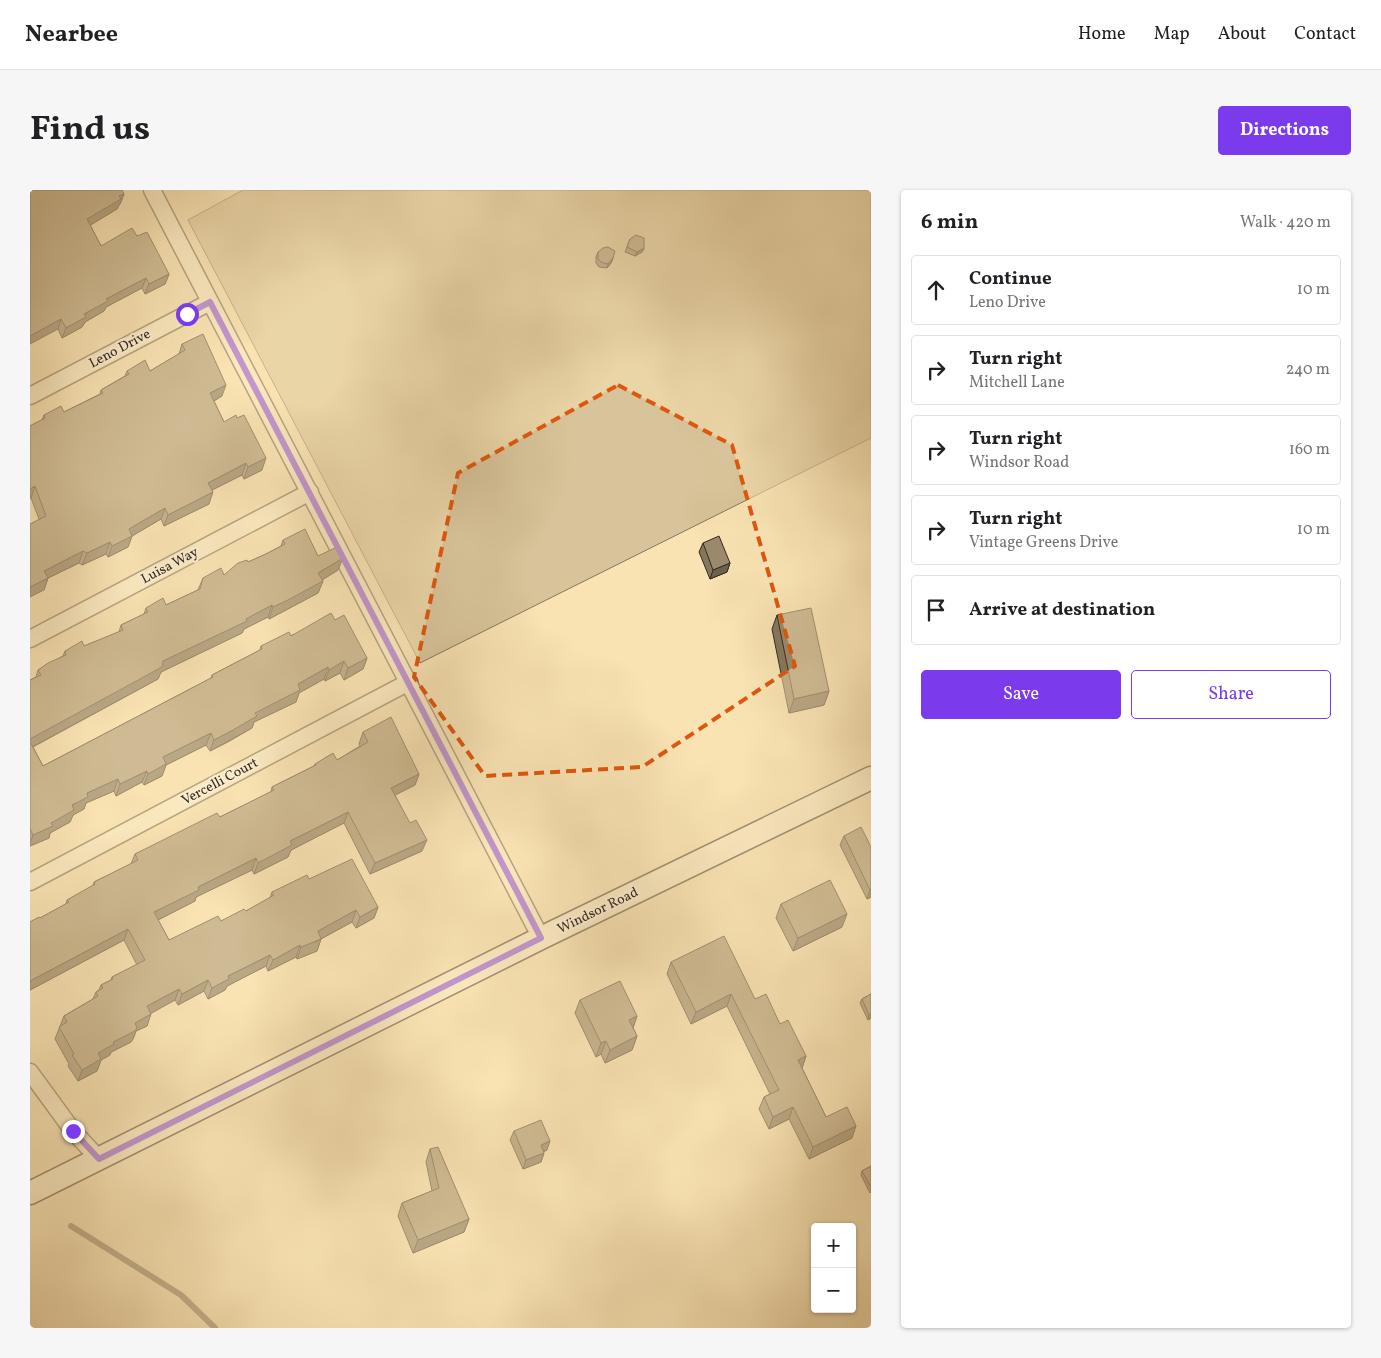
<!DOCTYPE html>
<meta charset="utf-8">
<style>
body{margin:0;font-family:Vollkorn,serif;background:#f6f6f6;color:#202124}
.controls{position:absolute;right:15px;bottom:15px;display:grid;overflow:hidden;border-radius:5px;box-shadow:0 1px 4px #0004}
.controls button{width:45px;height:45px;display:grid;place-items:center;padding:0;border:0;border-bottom:1px solid #e0e0e0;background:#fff;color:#202124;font:25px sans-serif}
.stop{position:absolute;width:15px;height:15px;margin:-11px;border:4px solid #7c3aed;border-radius:50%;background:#fff}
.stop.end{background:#7c3aed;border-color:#fff;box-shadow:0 1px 5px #0008}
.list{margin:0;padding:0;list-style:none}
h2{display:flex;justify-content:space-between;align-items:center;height:65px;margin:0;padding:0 20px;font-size:21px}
h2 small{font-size:16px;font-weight:400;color:#757577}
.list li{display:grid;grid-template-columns:32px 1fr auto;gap:15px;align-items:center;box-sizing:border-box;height:70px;margin:0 10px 10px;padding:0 10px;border:1px solid #e0e0e0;border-radius:5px}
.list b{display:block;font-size:19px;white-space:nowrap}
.list p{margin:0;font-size:16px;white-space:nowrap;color:#757577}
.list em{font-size:16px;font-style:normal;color:#757577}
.actions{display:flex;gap:10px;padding:15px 20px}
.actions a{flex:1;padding:11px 0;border:1px solid #7c3aed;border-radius:5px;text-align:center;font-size:18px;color:#7c3aed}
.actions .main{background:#7c3aed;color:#fff}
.icon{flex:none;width:28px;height:28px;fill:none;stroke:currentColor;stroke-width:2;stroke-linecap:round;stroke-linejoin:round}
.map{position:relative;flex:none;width:841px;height:1138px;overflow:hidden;border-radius:5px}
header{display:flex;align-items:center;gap:30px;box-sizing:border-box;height:70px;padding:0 25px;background:#fff;border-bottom:1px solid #e0e0e0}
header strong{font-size:24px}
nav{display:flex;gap:28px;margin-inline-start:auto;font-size:18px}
.intro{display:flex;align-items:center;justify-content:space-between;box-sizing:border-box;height:120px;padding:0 30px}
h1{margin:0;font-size:35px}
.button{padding:12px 22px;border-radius:5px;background:#7c3aed;color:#fff;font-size:18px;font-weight:700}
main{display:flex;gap:30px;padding:0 30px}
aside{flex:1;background:#fff;border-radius:5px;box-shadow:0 1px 4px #0004}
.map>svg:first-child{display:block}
.green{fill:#d8c49a;stroke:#87775e}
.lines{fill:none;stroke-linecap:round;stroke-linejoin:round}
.stream{stroke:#83735c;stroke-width:6}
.minor-casing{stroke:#675846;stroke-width:19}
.secondary-casing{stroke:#362a22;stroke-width:25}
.minor{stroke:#fbedce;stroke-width:16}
.secondary{stroke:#fbedce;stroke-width:22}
.wall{fill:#85775e;stroke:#362a22}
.shaded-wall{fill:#6c614c;stroke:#362a22}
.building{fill:#9b8a6d;stroke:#362a22}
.route{stroke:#7c3aed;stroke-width:6}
.marked{fill:none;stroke:#df570d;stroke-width:4;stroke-dasharray:10 6;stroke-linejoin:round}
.labels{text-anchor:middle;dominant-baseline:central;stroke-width:4.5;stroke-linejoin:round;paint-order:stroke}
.street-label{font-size:14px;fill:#362a22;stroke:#fbedce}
</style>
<header>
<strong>Nearbee</strong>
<nav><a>Home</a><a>Map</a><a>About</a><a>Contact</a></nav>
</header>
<div class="intro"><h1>Find us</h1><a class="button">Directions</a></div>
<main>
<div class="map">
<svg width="841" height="1138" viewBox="0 0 841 1138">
<rect width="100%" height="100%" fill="#f9e3b3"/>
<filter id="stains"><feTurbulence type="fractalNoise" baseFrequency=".004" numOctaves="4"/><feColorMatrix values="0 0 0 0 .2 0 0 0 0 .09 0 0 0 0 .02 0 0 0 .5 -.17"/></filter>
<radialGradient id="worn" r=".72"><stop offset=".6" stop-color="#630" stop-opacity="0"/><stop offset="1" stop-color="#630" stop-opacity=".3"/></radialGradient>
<path class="green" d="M213,0h628v248l-451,225 -232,-443z"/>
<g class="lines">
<path class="stream" d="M41,1036l110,69 34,33"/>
<defs>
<path id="minor" d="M122,0l389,748
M0,206l180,-94
M0,449l280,-147
M0,692l379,-200
M0,882l43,59 26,28"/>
<path id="secondary" d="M0,1003l511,-255 330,-160"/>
</defs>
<use href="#minor" class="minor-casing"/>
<use href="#secondary" class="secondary-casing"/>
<use href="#minor" class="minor"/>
<use href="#secondary" class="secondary"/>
</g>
<path class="wall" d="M0,0l94,4 -4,10 -1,1 -2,4 -27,16 11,21 36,-10 32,38 -4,10 -20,10 -3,-6 -36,19 -2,4 -19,11 -3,5 -20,11 -4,-9z
M600,49l14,9 -2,4 -7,4 -10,-4z
M568,62l15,6 -2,5 -4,5 -8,-1 -3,-4v-6z
M152,154l40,52 -8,5 10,21 38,48 -18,9 -2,-4 -30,15 -3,14 -45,22 -3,-7 -29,17 -4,11 -20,10 -2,-3 -24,11 -3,-2 -31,15 -4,12 -5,-71 -8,-21h-1v-72l12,-6 2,-5 20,-3 36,-18 1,-4 24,-14 2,-5h23l29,-17z
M253,350l35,16 20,14 -16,10 1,1 -5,12 -49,26 -1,-2 -24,12 -2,4 -81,39 -3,7 -125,68 10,19 168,-88 1,-3 48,-25 1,-4 74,-26 32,38 -4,11 -19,11 -4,-7 -15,8 -1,-2 -25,14 -3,9 -42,20 -2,6 -24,14 -18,9 -4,-6 -40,20 -4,11 -18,9 -2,-3 -26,14 -2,-5 -28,12 -2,6 -11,6 -3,7 -20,11 -1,5 -19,8v-166l6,-3 2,-7 25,-14 2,-5 19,-5 35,-14 2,-7 23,-11 2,-6 20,-3 32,-15 5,-12 21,-3 24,-13 18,-8 15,-8z
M673,353l27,20 -3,9 -17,7 -11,-27z
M747,425l52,76 -5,14 -35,8 -17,-84z
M333,542l56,42 -4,11 -20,10 27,56 -52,23 -26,-51 -53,27 -3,7 -34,17 -2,-4 -56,27 -1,4 -37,19 11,20 52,-19 25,-10 24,-13 2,-6 37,-13 69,28 -4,11 -18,10 -4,-6 -31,17 -4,12 -20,8 -1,-2 -28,14 -2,-5 -39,20 -2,4 -17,9 -4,-8 -26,14 -3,-5 -25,13 -3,13 -11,5 -3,8 -2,3 -20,10 -1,3 -9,5 -4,11 -19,10 -10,-15 1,-2 -14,-25 9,-23 29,-17 3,-7 3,-2 2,-5 10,-5 1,-3 25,-12 -13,-25 -94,50v-68l10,-4 26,-14 1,-4 26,-14 1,-4 37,-18 4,-10 85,-37 51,-25 1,-5 42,-21 1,-2 22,-4 23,-14 -1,-2z
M814,646l27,11v50l-4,2 -27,-54z
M751,714l61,23 -49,24 -17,-33z
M641,772l84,37 25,25 26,32 -4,12 24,49 26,21 -43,21 -20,-40 -20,10 -10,-20 5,-12 6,-3 -43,-88 -36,18 -24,-50z
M841,804v24l-3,2 -8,-17 2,-4z
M550,810l57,16 -4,12 4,8 -5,14 -27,13 -4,-9 -5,3 -21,-44z
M484,941l33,19 -4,2 1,1 -3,9 -18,7 -13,-29z
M400,959l39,70 -5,13 -51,21 -15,-37 4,-13 30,-12 -6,-29z
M841,976v26l-1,1 -9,-18 1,-4z"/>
<path class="shaded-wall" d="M94,4l-4,10 -1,1 -2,4 -33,20 3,-10 32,-23z
M614,58l-2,4 -7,4 2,-4z
M583,68l-2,5 -4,5 1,-4z
M139,84l-4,10 -20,10 4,-10z
M116,88l-4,10 -36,19 -2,4 -19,11 -3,5 -20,11 4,-10 40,-29z
M31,129l-3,10 -28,15v-8z
M196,195l-4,11 -16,9 4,-12z
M236,268l-4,12 -18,9 4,-12z
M216,273l-4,12 -38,19 4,-11z
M5,296l-4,12h-1v-9z
M183,302l-4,12 -45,22 4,-11z
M135,318l-4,11 -29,17 -4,11 -20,10 4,-11 17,-17z
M80,352l-4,12 -24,11 5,-12z
M53,361l-4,12 -39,19 4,-11z
M313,368l-5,12 -24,15 4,-12z
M700,373l-3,9 -17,7 3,-9z
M18,388l-4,12 -14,7v-10z
M293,391l-5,12 -49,26 4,-12z
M242,415l-4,12 -24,12 -2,4 -81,39 -3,7 -128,69v-9l133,-78z
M337,468l-4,11 -19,11 4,-12z
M314,471l-4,12 -15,8 4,-11z
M298,477l-4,12 -25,14 -3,9 -42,20 -2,6 -42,23 4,-11 84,-56z
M799,501l-5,14 -35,8 5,-14z
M181,543l-5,12 -40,20 -4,11 -18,9 4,-11 15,-17z
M117,581l-5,11 -26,14 4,-12z
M389,584l-4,11 -28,14 4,-11z
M88,589l-4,12 -28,12 -2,6 -11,6 -3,7 -20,11 -1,5 -19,8v-3l3,-8 18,-12 36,-30z
M318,622l-4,11 -53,27 -3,7 -34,17 4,-11 32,-22z
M397,650l-5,11 -52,23 5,-11z
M226,668l-4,12 -56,27 -1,4 -45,23 4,-12 44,-25z
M841,699v8l-4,2 3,-9z
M348,717l-4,11 -18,10 4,-11z
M326,720l-4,12 -37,20 6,-3 -4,12 -20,8 4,-12 17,-16z
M817,724l-5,13 -49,24 5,-13z
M98,739l-4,11 -94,50v-9z
M270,755l-4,12 -28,14 5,-11z
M240,765l-4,11 -39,20 -2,4 -17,9 4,-11 16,-12z
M178,790l-4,11 -26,14 4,-11z
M149,799l-4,11 -32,18 4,-12z
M701,804l-4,12 -36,18 5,-12z
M121,824l-4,12 -11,5 -3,8 -2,3 -20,10 -1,3 -9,5 -4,11 -19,10 4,-11 16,-17 15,-11 22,-19z
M841,824v4l-3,2 1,-5z
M607,826l-5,14 -3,-10z
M607,846l-5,14 -27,13 5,-13z
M576,851l-5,13 -5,3 5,-14z
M776,866l-4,12 -4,-8z
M763,917l-4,12 -20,10 4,-12z
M826,936l-4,12 -43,21 4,-12z
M520,951l-3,9 -10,4 4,-9z
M514,963l-3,9 -18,7 3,-9z
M439,1029l-5,13 -51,21 5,-13z"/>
<path class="building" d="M0,0h92l2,4 -5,2 2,3 -34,20 14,27 31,-18 5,8 10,-4 22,42 -20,10 -3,-6 -40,21 2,2 -24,13 2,3 -20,11 -5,-9 -31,17z
M606,45l8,3v10l-7,4 -10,-5 3,-8z
M578,57l7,4 -2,7 -5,6 -7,-2 -3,-3v-7l5,-4z
M173,144l23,51 -16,8 14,29 12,-7 1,3 7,-3 22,43 -18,9 -2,-4 -38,20 5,9 -45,23 -3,-7 -36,21 3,7 -20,10 -2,-4 -23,11 -4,-2 -39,20 4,7 -18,9v-63l16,-8 -11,-30 -5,3v-63l15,-8 -1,-3 17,-9 3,6 39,-19 -2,-3 28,-16 -2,-3 18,-11 5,11 35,-21 -3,-6z
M275,339l13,27 19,-9 6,11 -25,15 5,8 -35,19 -15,7 -1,-2 -26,14 1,2 -84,40 -1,6 -132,72v-59l11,-5 -3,-5 10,-7 18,-8 -1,-4 17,-10 2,5 39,-16 -2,-5 27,-13 -2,-4 17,-10 3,7 34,-16 3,-11 18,-10 3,7 14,-12 9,-3 1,2 18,-8 19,-10 -2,-4z
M689,346l11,27 -17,7 -10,-27z
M781,418l18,83 -35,8 -17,-84z
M301,423l4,7 9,-5 23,43 -19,10 -4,-7 -15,9 -1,-3 -30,17 2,6 -45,23 2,3 -24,14 -19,10 -3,-7 -48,24 3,7 -18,10 -1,-3 -27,13 -2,-5 -31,14 1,4 -16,8 2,5 -23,13 2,3 -20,9 -3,-6v-87l13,24 170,-89 -1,-2 50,-26 -1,-3 28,-14 2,4z
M361,527l28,57 -28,14 19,35 6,-3 11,20 -52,23 -27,-51 -58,29 2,4 -34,18 -2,-5 -58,29 1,3 -45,22 15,28 49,-24 3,5 23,-12 2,2 28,-16 -2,-3 35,-17 2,4 43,-20 26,48 -18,10 -4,-7 -38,21 3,8 -20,8 -1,-2 -27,15 -3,-5 -42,21 1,3 -17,9 -4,-8 -26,14 -3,-5 -32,17 4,8 -16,9 2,5 -2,3 -22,11 1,2 -16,9 3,6 -19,11 -10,-15 2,-1 -15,-27 8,-5 -3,-6 34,-20 -2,-4 7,-4 -2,-3 12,-6 -1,-2 33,-17 -17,-31 -98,52v-59l9,-5 1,1 29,-16 -2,-2 28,-16 -1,-2 44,-22 -3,-6 82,-41 3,4 54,-27 -2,-3 44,-22 -1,-1 18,-11 4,7 31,-18 -5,-10z
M831,637l10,20v42l-1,1 -26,-54z
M800,690l17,34 -49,24 -17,-34z
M694,746l31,63 11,-5 14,30 8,-4 18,36 -8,4 28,57 21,-10 9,19 -43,21 -20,-40 -20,10 -9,-20 15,-7 -48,-96 -35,18 -25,-50z
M590,791l17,35 -8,4 8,16 -27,14 -4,-9 -5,2 -21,-43z
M841,804v20l-2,1 -7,-16z
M511,930l9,21 -9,4 3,8 -18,7 -12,-29z
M408,957l31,72 -51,21 -16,-37 37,-15 -9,-39z
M841,976v21l-9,-16z"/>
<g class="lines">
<path class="route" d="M43,941l26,28 442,-221 -331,-636 -23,12"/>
</g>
<path d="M0 0H841V1138H0ZM588,195l114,60 63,221 -153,101 -157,9 -71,-99 44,-204z" fill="#f9e3b3" fill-opacity=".55" fill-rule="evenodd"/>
<path class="marked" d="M588,195l114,60 63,221 -153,101 -157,9 -71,-99 44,-204z"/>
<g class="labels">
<g class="street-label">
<text transform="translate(90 159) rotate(-28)">Leno Drive</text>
<text transform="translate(140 376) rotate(-28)">Luisa Way</text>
<text transform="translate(190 592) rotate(-28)">Vercelli Court</text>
<text transform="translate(568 721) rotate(-26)">Windsor Road</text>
</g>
</g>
<rect width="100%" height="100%" filter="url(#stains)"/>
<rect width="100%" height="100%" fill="url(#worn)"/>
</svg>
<div class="controls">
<button>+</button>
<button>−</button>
</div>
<div class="stop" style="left:157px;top:124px"></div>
<div class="stop end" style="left:43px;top:941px"></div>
</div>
<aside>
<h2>6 min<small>Walk · 420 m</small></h2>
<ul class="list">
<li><svg class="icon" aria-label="ahead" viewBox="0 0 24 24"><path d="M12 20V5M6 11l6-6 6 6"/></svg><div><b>Continue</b><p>Leno Drive</p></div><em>10 m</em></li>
<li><svg class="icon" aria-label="right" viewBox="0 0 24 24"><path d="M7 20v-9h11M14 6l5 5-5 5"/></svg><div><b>Turn right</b><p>Mitchell Lane</p></div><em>240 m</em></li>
<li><svg class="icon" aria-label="right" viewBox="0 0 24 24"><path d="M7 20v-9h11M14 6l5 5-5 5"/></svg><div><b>Turn right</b><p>Windsor Road</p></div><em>160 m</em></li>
<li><svg class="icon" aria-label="right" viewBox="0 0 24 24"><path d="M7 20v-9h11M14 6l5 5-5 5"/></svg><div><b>Turn right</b><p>Vintage Greens Drive</p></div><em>10 m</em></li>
<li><svg class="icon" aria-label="arrive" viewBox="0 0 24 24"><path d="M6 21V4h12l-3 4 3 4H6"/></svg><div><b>Arrive at destination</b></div></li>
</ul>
<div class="actions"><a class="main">Save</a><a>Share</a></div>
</aside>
</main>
